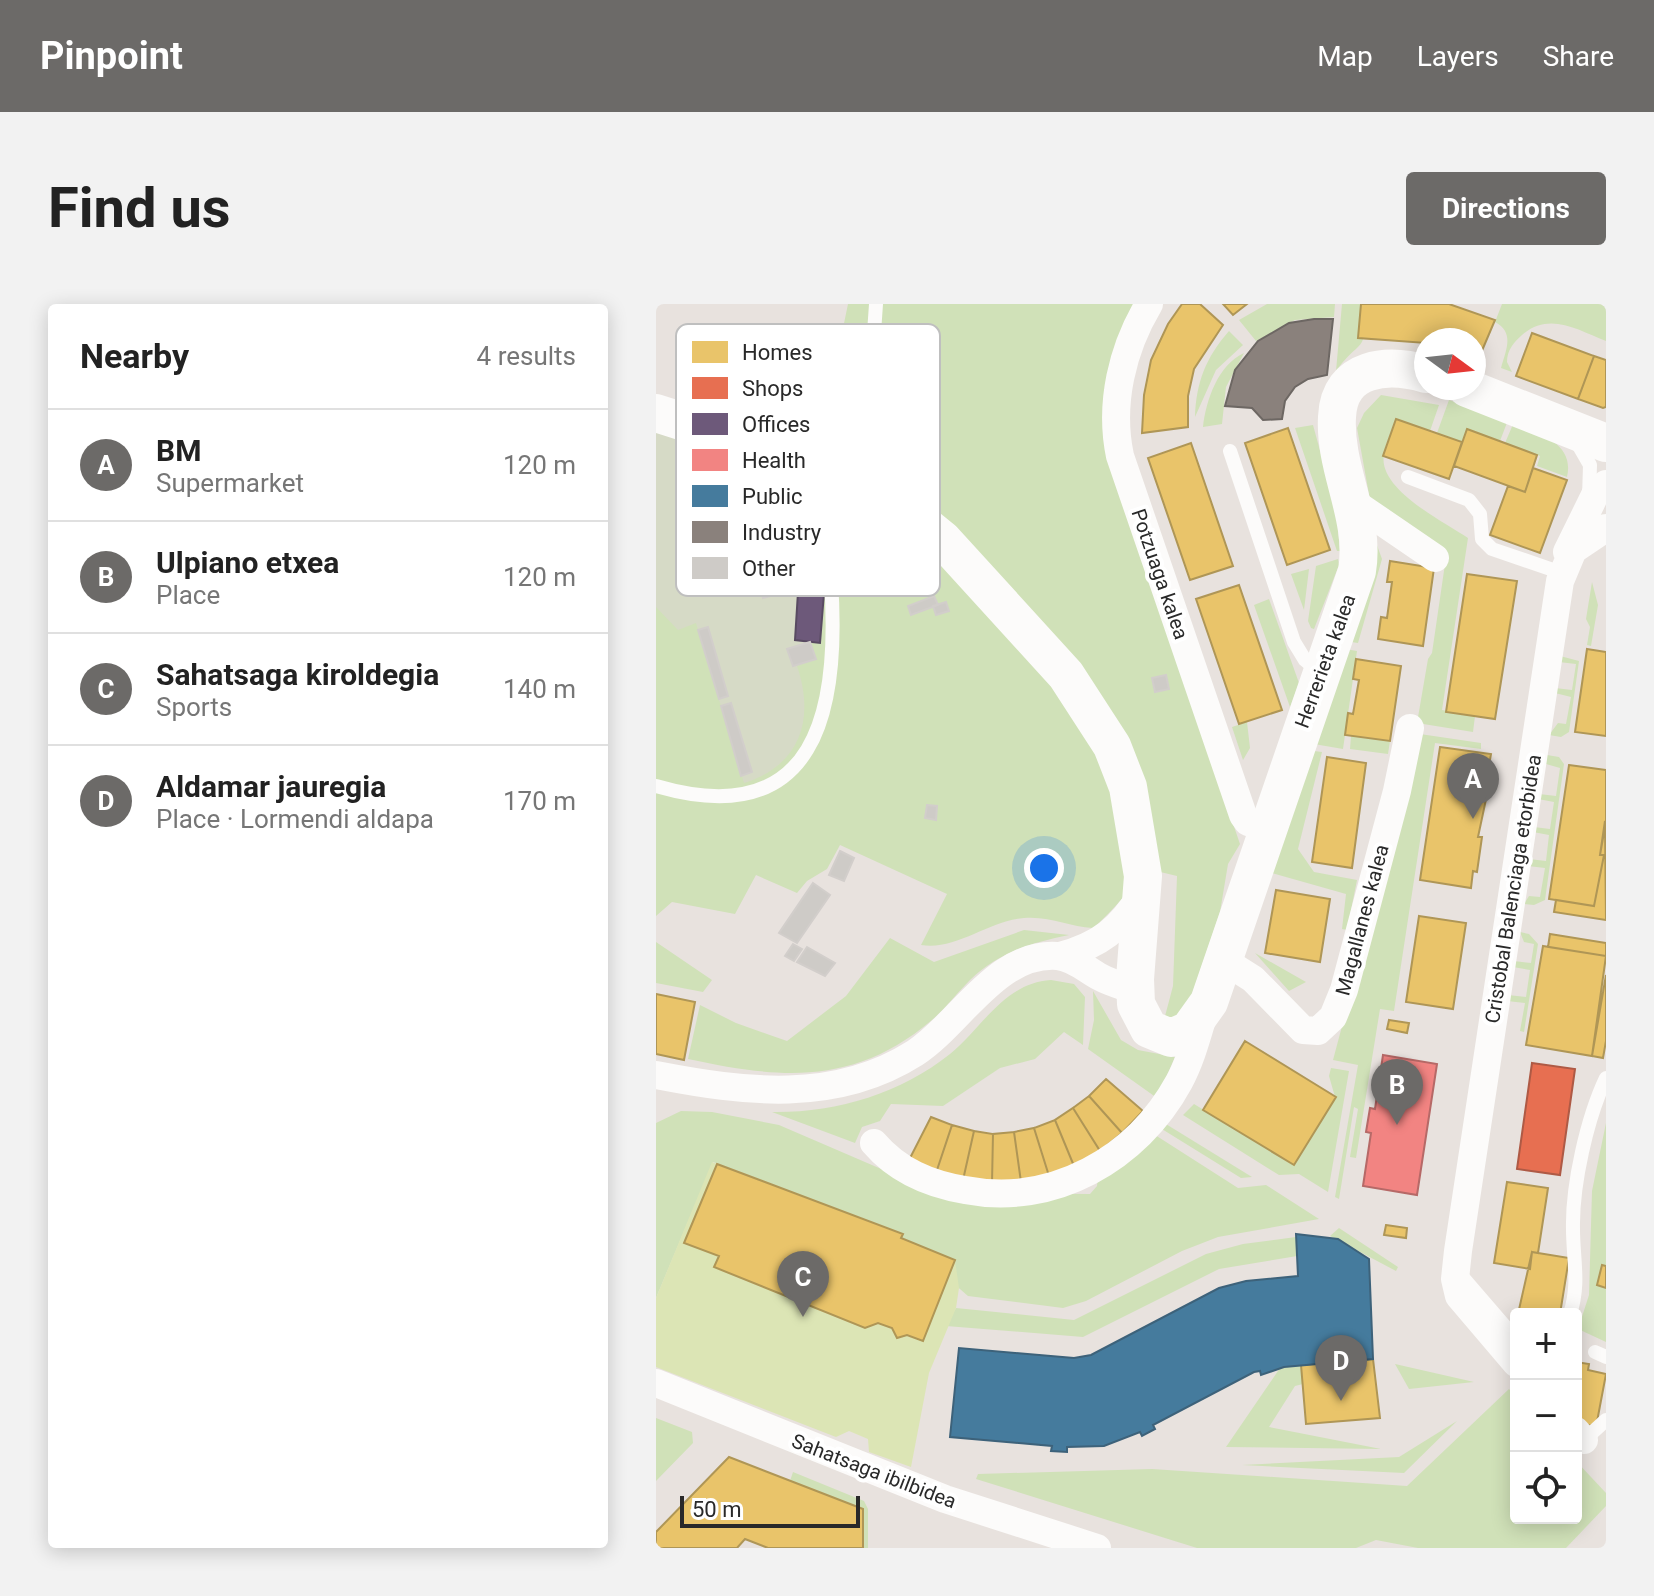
<!DOCTYPE html>
<meta charset="utf-8">
<style>
body{margin:0;font-family:Roboto,sans-serif;background:#f2f2f2;color:#222}
.controls{position:absolute;right:24px;bottom:24px;display:grid;overflow:hidden;border-radius:8px;box-shadow:0 4px 20px #0003}
.controls button{width:72px;height:72px;display:grid;place-items:center;padding:0;border:0;border-bottom:2px solid #e0e0e0;background:#fff;color:#222;font:40px sans-serif}
.compass{position:absolute;left:758px;top:24px;width:72px;height:72px;border-radius:50%;background:#fff;box-shadow:0 4px 20px #0003;rotate:105deg}
.scale{position:absolute;left:24px;bottom:20px;width:180px;box-sizing:border-box;padding-left:8px;border:4px solid #292929;border-top:0;font-size:22px;line-height:28px;white-space:nowrap;color:#292929;-webkit-text-stroke:6px #fff;paint-order:stroke}
.you{position:absolute;left:388px;top:564px;width:28px;height:28px;margin:-20px;border:6px solid #fff;border-radius:50%;background:#1a73e8;box-shadow:0 0 0 12px #1a73e833}
.badge{display:grid;place-items:center;width:52px;height:52px;border-radius:50%;background:#6c6a68;color:#fff;font-size:26px;font-weight:700}
.pin{position:absolute;translate:-50% -66px;filter:drop-shadow(0 2px 4px #0008)}
.pin::after{content:'';position:absolute;top:42px;width:28px;height:24px;background:inherit;clip-path:polygon(0 0,100% 0,50% 100%)}
.list{margin:0;padding:0;list-style:none}
h2{display:flex;justify-content:space-between;align-items:center;height:104px;margin:0;padding:0 32px;font-size:34px}
h2 small{font-size:26px;font-weight:400;color:#767676}
.list li{display:grid;grid-template-columns:52px 1fr auto;gap:24px;align-items:center;box-sizing:border-box;height:112px;padding:0 32px;border-top:2px solid #e0e0e0}
.list b{display:block;font-size:30px;white-space:nowrap}
.list p{margin:0;font-size:26px;white-space:nowrap;color:#767676}
.list em{font-size:26px;font-style:normal;color:#767676}
.icon{flex:none;width:44px;height:44px;fill:none;stroke:currentColor;stroke-width:2;stroke-linecap:round;stroke-linejoin:round}
.map{position:relative;flex:none;width:950px;height:1244px;overflow:hidden;border-radius:8px}
header{display:flex;align-items:center;gap:48px;box-sizing:border-box;height:112px;padding:0 40px;background:#6c6a68;color:#fff}
header strong{font-size:38px}
nav{display:flex;gap:44px;margin-inline-start:auto;font-size:28px}
.intro{display:flex;align-items:center;justify-content:space-between;box-sizing:border-box;height:192px;padding:0 48px}
h1{margin:0;font-size:56px}
.button{padding:20px 36px;border-radius:8px;background:#6c6a68;color:#fff;font-size:28px;font-weight:700}
main{display:flex;gap:48px;padding:0 48px}
aside{flex:1;background:#fff;border-radius:8px;box-shadow:0 4px 20px #0003}
.map>svg:first-child{display:block}
.green{fill:#d0e1b8}
.cemetery{fill:#d6dac6}
.pitch{fill:#dce5b5}
.homes{fill:#e9c46a;stroke:#af9656;stroke-width:2}
.shops{fill:#e76f51;stroke:#ae5a45;stroke-width:2}
.offices{fill:#6d597a;stroke:#594b62;stroke-width:2}
.health{fill:#f28482;stroke:#b66967;stroke-width:2}
.public{fill:#457b9d;stroke:#3d627a;stroke-width:2}
.industry{fill:#8a817c;stroke:#6d6763;stroke-width:2}
.building{fill:#cecbc7;stroke:#d2cecb;stroke-width:2}
.lines{fill:none;stroke-linecap:round;stroke-linejoin:round}
.lane{stroke:#fcfbfa;stroke-width:14}
.street{stroke:#fcfbfa;stroke-width:28}
.secondary{stroke:#fcfbfa;stroke-width:38}
.labels{text-anchor:middle;dominant-baseline:central;stroke-width:8;stroke-linejoin:round;paint-order:stroke}
.street-label{font-size:20px;fill:#292929;stroke:#fff}
.key{fill:#fff;stroke:#bfbfbf;stroke-width:2}
.key-label{font-size:22px;fill:#292929}
</style>
<header>
<strong>Pinpoint</strong>
<nav><a>Map</a><a>Layers</a><a>Share</a></nav>
</header>
<div class="intro"><h1>Find us</h1><a class="button">Directions</a></div>
<main>
<aside>
<h2>Nearby<small>4 results</small></h2>
<ul class="list">
<li><span class="badge">A</span><div><b>BM</b><p>Supermarket</p></div><em>120 m</em></li>
<li><span class="badge">B</span><div><b>Ulpiano etxea</b><p>Place</p></div><em>120 m</em></li>
<li><span class="badge">C</span><div><b>Sahatsaga kiroldegia</b><p>Sports</p></div><em>140 m</em></li>
<li><span class="badge">D</span><div><b>Aldamar jauregia</b><p>Place · Lormendi aldapa</p></div><em>170 m</em></li>
</ul>
</aside>
<div class="map">
<svg width="950" height="1244" viewBox="0 0 950 1244">
<rect width="100%" height="100%" fill="#e8e2de"/>
<path class="green" d="M192,0h287l-20,174 125,366 -12,20 -8,48 -35,103 -21,5 9,-34 4,-110 -25,-6c-23,17 -37,40 -59,58 -24,-1 -42,-12 -69,-10 -36,3 -69,33 -103,27l26,-51 -107,-49 -13,24 -20,12 -10,12 -41,-18 -21,39 -63,-12 -16,14v-515l161,52z
M611,0h68l-1,13 -39,3 -39,21 -17,-21z
M686,0h19c8,51 0,32 -25,67z
M846,0h104v37c-28,-11 -57,-30 -84,-6 -8,7 -15,15 -15,27l5,10 -11,-4c5,-19 14,-35 -6,-46z
M573,27l14,14 -27,25 -21,47c1,-34 11,-60 34,-86z
M588,49l-18,34 -4,37 -19,3c3,-27 15,-62 41,-74z
M725,91l58,10 -9,26 -34,-12c-4,11 -10,24 -12,35 -7,35 59,67 84,84l-26,172 33,6 -2,16 -56,-9 11,-64 4,-6 13,-89 -75,-64 -13,-72 7,-15z
M793,96l59,20 -8,21 -33,-11 -5,12 -25,-9z
M858,118c24,11 61,21 53,55l-30,-11 3,-10 -35,-13z
M657,121l23,84 4,42h-3l-42,-123z
M714,222l12,33 -24,84 -14,-2z
M682,255l1,6 -25,64 -3,-1 -3,-7 8,-55z
M653,265l-5,41 -13,-36z
M936,278l6,23 -7,41 -4,-1 3,-18 -4,-8z
M613,295l30,84 -9,24 -36,-102z
M689,345l12,2 -14,98 -35,-6z
M904,352l19,5 -10,71 -8,5 -12,-2 9,-12 8,1 5,-27 -16,-4v-5l17,2 4,-26 -17,-2z
M591,418l3,26 -7,12 -11,-33z
M764,430l61,9v6l-46,-6 -41,268 -14,-2 -24,149 -6,-1 8,-48 -4,-2 -15,92 -4,-2 23,-132 -25,-5z
M695,432l39,5 -2,13 -38,-5z
M650,446l16,2 -24,97 16,23 43,8 -10,50 -5,-1 4,-35 -81,-23z
M891,451l12,2 5,7 -19,136 -11,5 -10,-1 5,-8 11,1 5,-29 -17,-2 1,-7 17,2 3,-26 -16,-3 1,-5 16,2 4,-27 -16,-3 1,-5 17,2 4,-28 -14,-4z
M368,626l45,5c-38,8 -70,17 -99,45 -13,13 -24,28 -38,40 -78,66 -151,59 -244,39l12,-54 36,18 51,18 59,-45 44,-58 44,24z
M864,628l9,2 9,10 -14,88 -4,-1 5,-28 -18,-2 1,-6 18,2 4,-27 -17,-3 1,-6 17,2 3,-19 -10,-2z
M0,638l56,38 -9,12 -47,-9z
M599,649l51,29 -17,9z
M395,676l23,4 11,13 -2,48 -19,-13 -29,27 -35,9 -57,38 -52,-2 -11,17 -18,6 -7,16 -83,-31c63,1 128,-18 178,-58 33,-27 54,-71 101,-74z
M437,687l28,49 17,10 37,7 -18,41 -69,-49 6,-29z
M675,764l18,3 -21,121 -29,-18 -20,1 -96,-60 11,-11 100,61 41,-68 -6,-21z
M25,807l31,1 67,13 158,68 153,1 7,-8 1,-9 54,-44 86,55 28,-3 53,34 -101,18 -36,14 -96,50 -23,7 -95,-12 -67,-58 1,-4 -189,-72 -57,136v-175z
M505,817l91,56 -11,1 -84,-52z
M950,819v143l-4,-1 -5,20 9,3v54l-28,-13 11,-34 3,-104z
M683,924l59,39 -2,4 -66,-35z
M640,933l1,19 -78,13 -136,68 -137,-11 10,-18 118,12 132,-66 37,-10z
M739,1060l79,18 -65,7z
M645,1061l2,19 -8,2 -26,41 112,22 -155,-2 54,-79z
M853,1085l7,8v121h60v-57l30,32v13l-40,42h-148l-42,-8 -20,8h-159l-221,-69 2,-5 174,-5 255,17z
M0,1114l36,14 1,11 -37,38z
M801,1117l-53,52 -162,-8 157,-8z
M137,1168l71,29 4,8v39h-5v-39l-73,-28z"/>
<path class="cemetery" d="M0,122l152,47 17,103 -5,67h-10l6,16 -19,7c18,53 4,99 -53,117l-48,-160 -18,7 -22,-23z"/>
<path class="pitch" d="M56,858l191,72 -2,5 54,21 4,28 -3,20 -27,65 -18,94 -42,-15 -1,-13 -19,-8 -13,6 -180,-70v-69z"/>
<path class="homes" d="M526,0h18l23,21 -29,44 -6,27v31l-46,6 2,-38 7,-35 17,-36z
M567,0h24l-14,11z
M705,0h88l46,16 -17,40 -4,-1v-19h-48v3l-68,-5z
M876,29l62,23 -16,43 -62,-23z
M938,52l12,4v47l-3,1 -25,-9z
M740,115l66,23 -13,37 -66,-23z
M632,124l42,122 -43,15 -42,-122z
M811,125l70,26 -12,37 -71,-26z
M535,139l42,123 -43,14 -42,-122z
M877,164l34,12 -27,73 -50,-18 18,-49 17,6z
M734,257l44,7 -11,78 -45,-7 3,-22 6,1 5,-36h-5z
M811,270l50,7 -22,138 -49,-7z
M583,281l43,125 -43,14 -43,-125z
M931,345l19,3v84l-31,-4z
M700,355l45,7 -11,75 -45,-6 3,-22 5,1 6,-34 -6,-1z
M784,443l51,7 -3,17h4l-14,66h4l-5,35 -4,-1 -2,17 -51,-8z
M671,453l39,6 -14,105 -40,-6z
M913,461l37,5v51l-6,34h4l-10,51 -45,-7z
M949,517l1,99 -52,-8 2,-12 38,6 10,-51h-4z
M620,586l54,9 -10,63 -55,-9z
M763,612l47,7 -13,86 -47,-7z
M894,630l56,9v13l-58,-9z
M887,642l63,10 -14,100 -66,-11z
M950,671v66l-3,17 -11,-2z
M0,690l39,8 -11,58 -28,-6z
M733,716l20,3 -2,10 -20,-4z
M589,737l91,56 -42,68 -91,-55z
M450,775l37,32 -21,22 -33,-37z
M433,792l33,37 -22,18 -27,-43z
M417,804l27,43 -26,15 -19,-46z
M275,813l21,8 -16,48 -28,-11z
M399,816l19,46 -25,10 -15,-48z
M296,821l22,6 -11,49 -27,-7z
M378,824l15,48 -28,6 -7,-50z
M318,827l19,3 -1,49 -29,-3z
M358,828l7,50 -29,1 1,-49z
M61,860l186,70 -2,4 54,22 -32,81 -16,-6 -10,3 -5,-10 -14,-5 -13,5 -151,-61 5,-11 -35,-13z
M851,878l41,6 -10,65 -6,-1 -2,17 -36,-6z
M730,921l21,3 -1,10 -22,-3z
M876,948l37,6 -9,56h-42z
M946,961l4,1v22l-9,-3z
M717,1055l7,59 -74,6 -5,-59z
M920,1058l13,2 -1,6 18,4 -10,53 -20,-5z
M73,1153l134,52v39h-95l-23,-9 -8,9h-81v-16z"/>
<path class="shops" d="M876,759l43,6 -15,106 -43,-6z"/>
<path class="offices" d="M142,288l26,1 -4,50 -25,-3z"/>
<path class="health" d="M727,751l54,9 -20,131 -54,-9 8,-53 -5,-1 4,-24 5,1z"/>
<path class="public" d="M640,930l42,5 31,20 4,100 -89,8 -23,8 -1,-4 -6,1 -101,53 2,4 -13,7 -2,-4 -36,14 -37,1v5l-16,-1 1,-5 -102,-9 9,-89 115,10 17,-3 128,-67 27,-7 52,-5z"/>
<path class="industry" d="M658,15h19l-6,56 -19,4 -13,8 -10,14 -3,18 -19,1 -11,-12 -27,-2 10,-36 23,-29 31,-18z"/>
<path class="building" d="M123,267l6,21 -22,6 -6,-21z
M278,292l4,9 -27,10 -3,-9z
M290,298l3,9 -13,4 -3,-9z
M52,323l20,69 -9,3 -21,-69z
M154,338l6,17 -23,7 -6,-17z
M510,371l3,14 -14,3 -3,-14z
M75,399l21,69 -11,4 -20,-70z
M271,501l10,1 -1,14 -11,-2z
M184,547l14,7 -10,23 -15,-6z
M157,579l17,12 -33,48 -18,-10z
M137,640l9,5 -8,12 -9,-5z
M151,643l28,16 -10,13 -28,-14z"/>
<g class="lines">
<path class="lane" d="M919,135l15,26 -1,33
M574,147l64,191 11,18 13,11
M752,173l61,23 11,14 2,25 10,10 70,24
M0,482c161,47 184,-76 175,-205 -2,-29 -13,-61 -9,-91 6,-39 29,-77 42,-114 8,-24 11,-47 12,-72
M803,969l57,66
M914,1010c10,-30 3,-55 3,-85 -1,-44 14,-111 33,-151
M939,1048l11,5
M928,1136l22,-20"/>
<path class="street" d="M493,0c-27,45 -40,100 -29,152l123,359 5,7 18,6
M697,198l82,56
M911,248l28,-57 11,-11
M404,652c40,-11 60,-27 82,-62
M567,656l30,19 50,51 15,1 15,-14 11,-27 53,-199 13,-63
M0,771c88,17 179,29 259,-22 45,-29 81,-101 142,-97 16,1 30,14 43,21 11,6 23,9 34,13
M218,839c24,28 55,41 91,47 88,17 172,-31 214,-108 12,-22 18,-46 25,-69
M860,1059l-57,-67 -4,-17 3,-28 102,-670 13,-31 33,-22
M0,1079l289,116 152,49
M920,1127l8,9"/>
<path class="secondary" d="M811,84l139,55
M0,109l172,55 67,33 48,39 123,135 46,71 16,41 15,89 -8,103 1,25 13,25 22,9 18,-8 20,-28 148,-431c9,-54 -23,-101 -20,-154 2,-51 51,-54 89,-43"/>
</g>
<g class="labels">
<g class="street-label">
<text transform="translate(504 270) rotate(71)">Potzuaga kalea</text>
<text transform="translate(669 357) rotate(-70)">Herrerieta kalea</text>
<text transform="translate(857 585) rotate(-81)">Cristobal Balenciaga etorbidea</text>
<text transform="translate(706 616) rotate(-75)">Magallanes kalea</text>
<text transform="translate(218 1167) rotate(21)">Sahatsaga ibilbidea</text>
</g>
</g>
<rect x="20" y="20" width="264" height="272" rx="12" class="key"/>
<rect x="36" y="37" width="36" height="22" fill="#e9c46a"/>
<rect x="36" y="73" width="36" height="22" fill="#e76f51"/>
<rect x="36" y="109" width="36" height="22" fill="#6d597a"/>
<rect x="36" y="145" width="36" height="22" fill="#f28482"/>
<rect x="36" y="181" width="36" height="22" fill="#457b9d"/>
<rect x="36" y="217" width="36" height="22" fill="#8a817c"/>
<rect x="36" y="253" width="36" height="22" fill="#cecbc7"/>
<g class="key-label">
<text x="86" y="56">Homes</text>
<text x="86" y="92">Shops</text>
<text x="86" y="128">Offices</text>
<text x="86" y="164">Health</text>
<text x="86" y="200">Public</text>
<text x="86" y="236">Industry</text>
<text x="86" y="272">Other</text>
</g>
</svg>
<div class="controls">
<button>+</button>
<button>−</button>
<button><svg class="icon" aria-label="locate" viewBox="0 0 24 24"><circle cx="12" cy="12" r="6"/><path d="M12 2v4M12 18v4M2 12h4M18 12h4"/></svg></button>
</div>
<svg class="compass" viewBox="-18 -18 36 36"><path d="M0-13l5 13h-10z" fill="#e53935"/><path d="M0 13l5-13h-10z" fill="#767676"/></svg>
<div class="scale">50 m</div>
<div class="you"></div>
<div class="pin badge" style="left:817px;top:515px">A</div>
<div class="pin badge" style="left:741px;top:821px">B</div>
<div class="pin badge" style="left:147px;top:1013px">C</div>
<div class="pin badge" style="left:685px;top:1097px">D</div>
</div>
</main>
